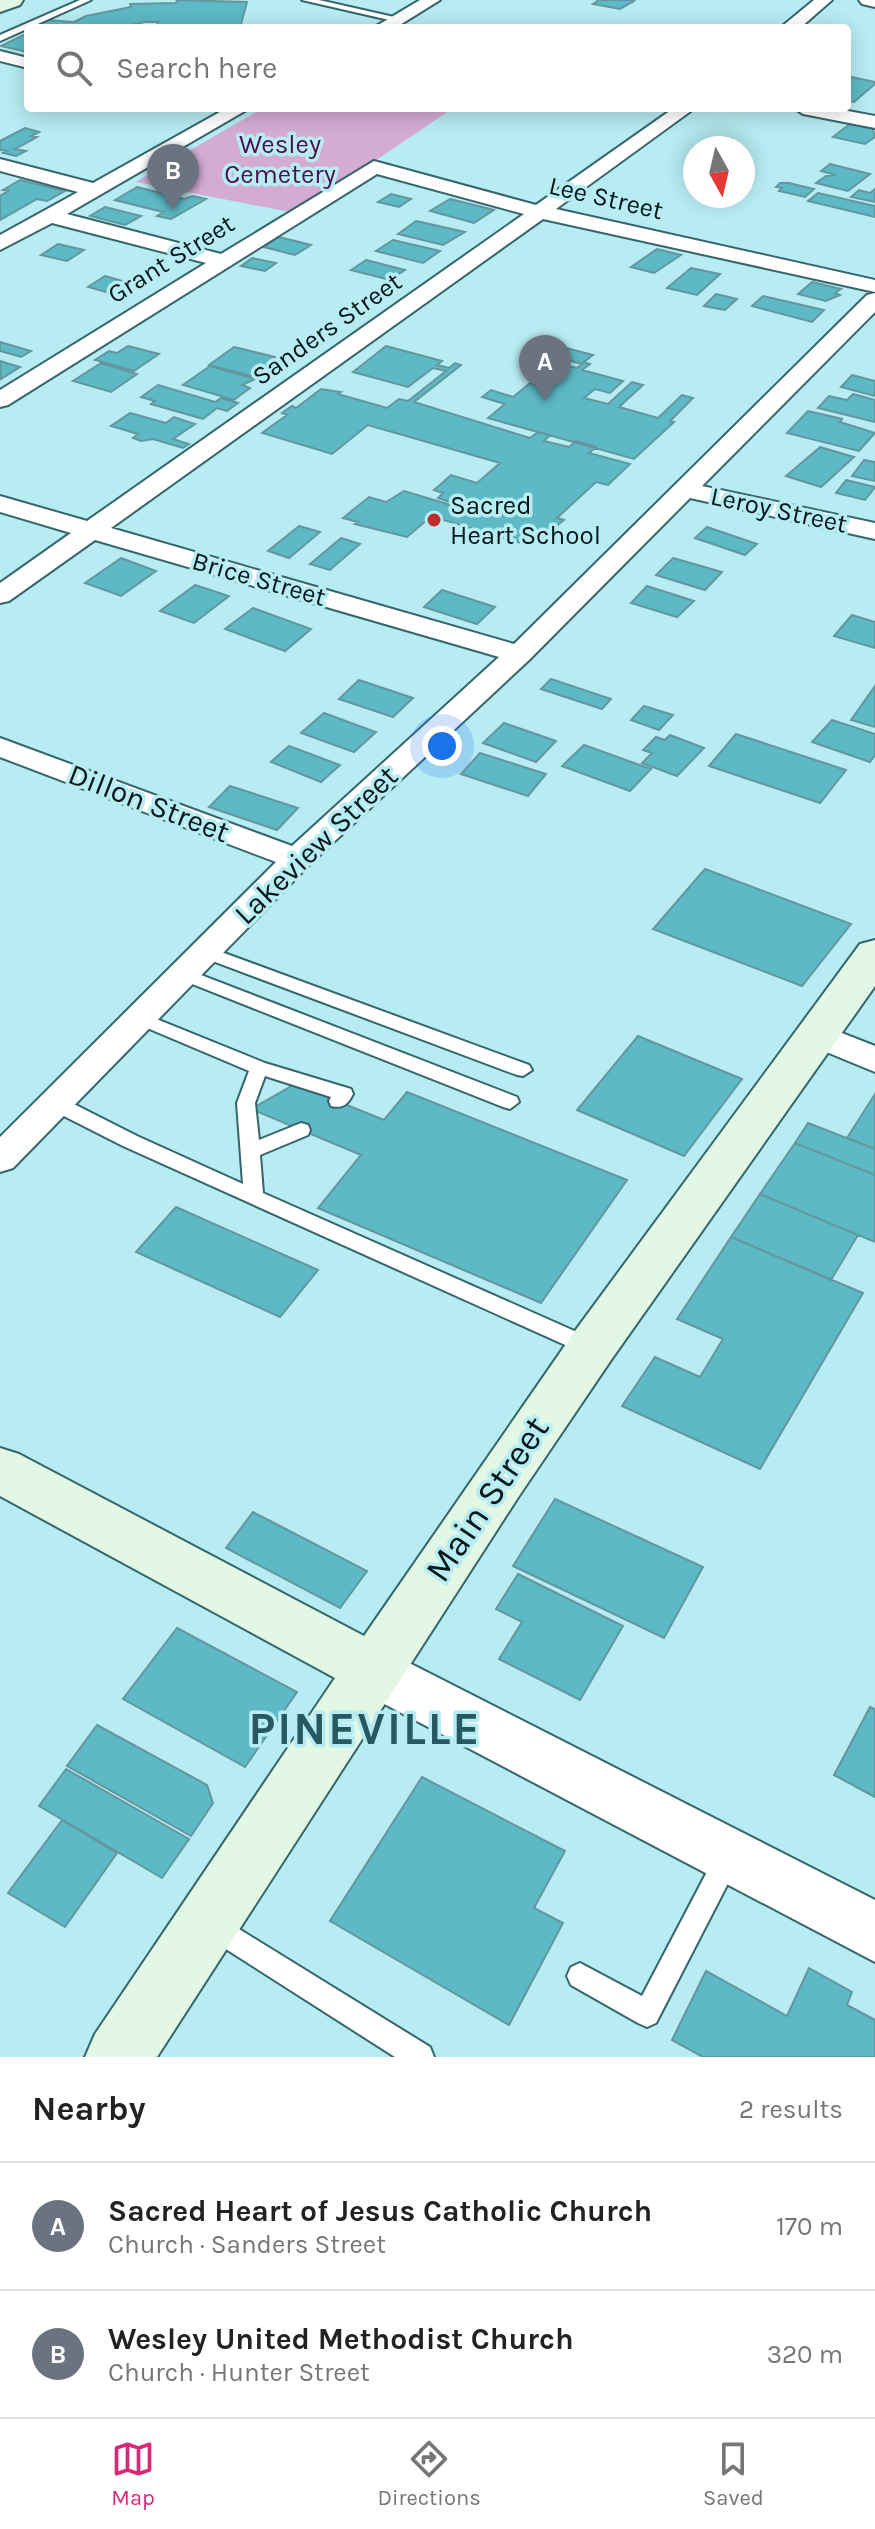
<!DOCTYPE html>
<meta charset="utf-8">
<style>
body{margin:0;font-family:Karla,sans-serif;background:#f6f6f6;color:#222}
.compass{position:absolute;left:683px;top:136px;width:72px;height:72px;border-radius:50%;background:#fff;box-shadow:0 4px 20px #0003;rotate:172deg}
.you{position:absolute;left:442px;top:746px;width:28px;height:28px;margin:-20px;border:6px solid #fff;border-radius:50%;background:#1a73e8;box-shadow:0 0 0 12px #1a73e833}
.badge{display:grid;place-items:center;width:52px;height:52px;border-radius:50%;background:#db2777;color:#fff;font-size:26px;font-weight:700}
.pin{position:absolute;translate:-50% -66px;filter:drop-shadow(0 2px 4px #0008)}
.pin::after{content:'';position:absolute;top:42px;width:28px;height:24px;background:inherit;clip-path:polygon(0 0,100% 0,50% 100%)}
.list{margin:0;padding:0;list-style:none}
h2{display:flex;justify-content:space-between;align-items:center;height:104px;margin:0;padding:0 32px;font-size:34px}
h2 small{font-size:26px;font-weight:400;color:#767676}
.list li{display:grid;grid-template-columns:52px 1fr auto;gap:24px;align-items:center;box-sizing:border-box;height:128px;padding:0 32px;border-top:2px solid #e0e0e0}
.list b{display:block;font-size:30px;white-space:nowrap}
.list p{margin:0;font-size:26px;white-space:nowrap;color:#767676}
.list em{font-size:26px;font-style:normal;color:#767676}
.icon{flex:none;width:44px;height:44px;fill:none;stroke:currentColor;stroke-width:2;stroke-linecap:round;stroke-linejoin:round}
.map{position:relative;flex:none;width:875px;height:2057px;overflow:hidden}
.search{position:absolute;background:#fff;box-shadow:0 4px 20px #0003;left:24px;right:24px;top:24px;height:88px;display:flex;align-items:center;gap:20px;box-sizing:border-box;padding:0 28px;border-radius:8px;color:#767676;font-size:30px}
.sheet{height:360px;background:#fff}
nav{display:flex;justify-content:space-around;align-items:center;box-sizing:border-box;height:112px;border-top:2px solid #e0e0e0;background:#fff;font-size:22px;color:#767676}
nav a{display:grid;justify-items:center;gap:4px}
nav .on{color:#db2777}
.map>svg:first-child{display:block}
.green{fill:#d4abd4}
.building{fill:#5cb9c5;stroke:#64969d;stroke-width:2}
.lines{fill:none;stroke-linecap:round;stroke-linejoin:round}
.service-casing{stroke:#34666c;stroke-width:4}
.minor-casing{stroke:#34666c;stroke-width:4}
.tertiary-casing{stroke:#34666c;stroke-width:4}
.secondary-casing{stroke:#34666c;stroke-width:4}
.service{fill:#fff;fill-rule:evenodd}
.minor{fill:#fff;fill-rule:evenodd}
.tertiary{fill:#fff;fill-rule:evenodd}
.secondary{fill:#e2f8e4;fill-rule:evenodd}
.poi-dot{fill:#bc2d2b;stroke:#b7ecf3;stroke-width:3}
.labels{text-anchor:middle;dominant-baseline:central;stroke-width:7;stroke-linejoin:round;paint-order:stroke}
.far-park-label{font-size:26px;fill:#4d114f;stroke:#b7ecf3}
.far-street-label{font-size:26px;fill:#031719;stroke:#b7ecf3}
.far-poi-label{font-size:26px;fill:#031719;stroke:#b7ecf3;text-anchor:start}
.street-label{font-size:30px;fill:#031719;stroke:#b7ecf3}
.near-street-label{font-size:36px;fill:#031719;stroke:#b7ecf3}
.near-district-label{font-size:46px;font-weight:bold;letter-spacing:2px;fill:#275a60;stroke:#b7ecf3}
</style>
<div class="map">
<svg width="875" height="2057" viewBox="0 0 875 2057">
<rect width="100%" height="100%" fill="#b7ecf3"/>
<path class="green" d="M263,108h190l-84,57 -79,47 -154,-30z"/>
<path class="building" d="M177,0l70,2 -7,26h-84l2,-6h-13l-27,6h-89l18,-8 27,2 12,-6 45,-9 -1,-3 46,-1z
M599,0h32l3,1 -14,8 -27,-5z
M28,33l-1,19 -26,-6z
M847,76l28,6v2l-21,18 -7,-1z
M851,123l21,3 3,11 -10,7 -32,-7z
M25,128l14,4 -8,4 6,1 -22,12 11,2 -10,5 -13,-3 4,-2 -7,-1v-9z
M830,164l40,10 -22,17 -32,-8 10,-7 10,-1 -15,-4z
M20,180l45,11 -18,10 -10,-2 -37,21v-24l8,-5 -5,-1z
M780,183h9l25,6 -9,8 -26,-6 3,-3 -6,-1z
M137,187l47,12 9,-3 13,3 -35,20 -14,-3 6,-4 -48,-12z
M875,189v13l-24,-5 8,-7 11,3z
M818,193l57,13v11l-67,-16z
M391,194l20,5 -12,8 -21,-5z
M450,199l44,11 -20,13 -44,-12z
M105,207l36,9 -16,9 -35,-9z
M416,221l49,11 -22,13 -45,-11z
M279,237l32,8 -16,10 -31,-8z
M393,240l47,11 -17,12 -47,-12z
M58,244l26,6 -17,11 -26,-6z
M657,249l24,6 -27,18 -23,-6z
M252,258l24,5 -11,8 -24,-5z
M366,260l39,10 -15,10 -39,-10z
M691,268l29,6 -23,21 -30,-7z
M105,276l34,10 -22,9 -29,-8z
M812,282l29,7 -6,4 5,2 -14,6 -28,-7z
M716,294l21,5 -12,11 -21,-4z
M763,296l61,14 -12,12 -60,-16z
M0,342l31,9 -10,6 -21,-6z
M547,343l46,12 -9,7 6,2 -8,6 41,11 -13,12 -15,-4 -11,9 24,6 24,-22 11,3 -24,22 39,11 24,-23 11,3 -23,23 4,1 -40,37 -146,-41 17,-14 -23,-7 9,-7 22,7 17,-14 16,5 13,-9 -19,-5 15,-11 22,5 5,-4 -46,-12z
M128,346l31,8 -25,17 -39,-11 14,-9 8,2z
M386,346l56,15 -5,4 12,3 6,-5 6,2 -47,37 116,36 8,-6 12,3 -6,6 25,6 7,-6 20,6 -7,6 41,11 -22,21 -12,-3 -39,36 7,2 -33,26 -94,-28 -9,1 -21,18 -52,-13 3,-2 -15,-4 26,-21 17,5 18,-11 47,14 2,-2 -15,-5 5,-5 -9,-3 17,-15 26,8 23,-20 -132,-38 -36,29 -70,-21 25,-18 -5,-2 10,-7 4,2 25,-19 20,3 -3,2 49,14 12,-9 9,2 38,-30 -13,-3 -25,19 -55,-15z
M234,347l45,11 -24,19 -46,-12z
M0,361l20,6 -19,12z
M101,363l36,11 -26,18 -38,-11z
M210,366l45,13 -13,6 8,3 -16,12 -51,-15z
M852,375l23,6v15l-34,-9z
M158,385l57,17 6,-4 17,5 -11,8 -10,-3 -14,11 -52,-15 4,-3 -14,-4z
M853,394l22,6v22l-57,-14 11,-12 18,4z
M808,411l34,8 -2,3 35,11 -16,18 -72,-18z
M130,413l36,10 8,-6 21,7 -22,15 16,5 -6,4 -30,-9 -12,2 -8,-3 5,-4 -27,-8z
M820,447l34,10 -33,30 -35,-11z
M864,460l11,2v19l-23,-5z
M846,480l29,7 -10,13 -29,-7z
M299,526l21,6 -31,26 -21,-7z
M707,527l50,17 -12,11 -50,-17z
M341,538l19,6 -30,26 -20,-6z
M121,558l35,13 -35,25 -36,-13z
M673,558l49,14 -17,18 -49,-15z
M195,585l34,11 -35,27 -34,-12z
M647,586l47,15 -17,16 -46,-14z
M442,590l53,17 -18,17 -53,-17z
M253,608l58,21 -26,22 -60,-22z
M852,615l23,7v26l-41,-12z
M551,679l60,20 -9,10 -61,-20z
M359,680l54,18 -20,19 -54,-18z
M875,686v41l-24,-7z
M644,706l29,9 -14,15 -28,-10z
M324,713l52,19 -22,20 -53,-19z
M832,720l43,14v21l-5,7 -58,-20z
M504,723l52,18 -20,21 -53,-19z
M736,734l110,36 -26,33 -111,-37z
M670,735l34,13 -27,28 -35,-13 10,-10 -9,-3 13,-13 9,3z
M584,745l67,24 -21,22 -68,-25z
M289,746l51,19 -19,17 -50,-20z
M480,753l66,21 -18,22 -67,-22z
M230,786l68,22 -21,22 -68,-23z
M705,869l146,55 -49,62 -149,-57z
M638,1036l104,43 -58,77 -107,-46z
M295,1084l89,36 23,-28 220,88 -86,123 -223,-95 43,-53 -110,-46z
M875,1094v55l-28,-11z
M808,1123l67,26v26l-80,-32z
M795,1143l80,32v67l-115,-48z
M760,1194l98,41 -27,45 -100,-43z
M176,1207l142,63 -38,47 -144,-65z
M731,1237l132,56 -103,176 -138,-63 33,-49 45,20 23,-38 -46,-20z
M555,1499l148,68 -39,71 -151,-72z
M253,1512l114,59 -27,37 -114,-60z
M518,1574l105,52 -43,74 -81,-41 23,-37 -26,-13z
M177,1628l120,64 -52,75 -122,-68z
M870,1707l5,2v88l-41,-22z
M97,1725l110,60 6,18 -22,33 -124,-70z
M66,1769l123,70 -27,39 -123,-72z
M422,1777l143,74 -31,57 29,15 -54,102 -179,-104z
M62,1820l55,33 -52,74 -57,-34z
M809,1968l43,24 -5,13 28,15v37h-172l-31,-17 34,-69 81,45z"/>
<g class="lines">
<defs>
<path id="service" d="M80,0h11l-91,41v-6z
M302,0h17l84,19 -5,3z
M205,946l324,119 3,5 -9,6 -6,-1 -318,-119 -3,-4z
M183,968l334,129 2,5 -9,7 -7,-2 -326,-129 -3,-4 3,-4z
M139,1012l126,51 86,26 2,5c-5,10 -10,15 -22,12l-2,-5 2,-4 -66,-21 -10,27 4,37 42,-17 7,2 2,5 -2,5 -48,20 3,38 334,148 3,6 -3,6 -7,2 -7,-2 -460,-207 -75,-38 -2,-5 2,-5h14l75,38 106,48 -6,-81 12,-32 -116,-49 -3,-4z
M728,1846l9,3 4,9 -85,165 -9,4 -9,-4 -67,-38 -4,-9 4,-9 9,-4 62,33 77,-147z
M213,1913l217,134 4,10h-39l-191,-122 -4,-9 4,-9z"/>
<path id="minor" d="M420,0h20l-45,28h-22z
M814,0h18l-32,28h-20z
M0,51l28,7v10l-28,-7z
M227,108h23l-183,106 154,40 153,-93 162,44 138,-97h21l-139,101 319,71v12l-332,-73 -432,309 403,116 353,-349 8,-2v19l-173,174 173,37v16l-185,-41 -161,162 -221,206 -295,302 -13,4v-35l276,-275 -276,-105v-19l292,108 207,-189 -404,-117 -86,61 -9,2v-20l71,-50 -71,-21v-16l87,25 437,-307 -147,-40 -369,231 -8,2v-17l206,-127 -154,-40 -52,27v-15l78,-43 -78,-21v-12l93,24z
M794,108h38l43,8v12l-72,-14z
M819,1024l56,22v26l-68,-28 -5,-8 5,-8z"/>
<path id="tertiary" d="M859,0h16v7l-13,-3z
M372,1644l503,256v62l-523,-275 -8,-18 8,-18z"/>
<path id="secondary" d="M0,0h23l-3,5 -20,7z
M875,940v46l-264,374 -94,139 -360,558h-72l10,-23 240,-356 -335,-182v-48l19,6 345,182 211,-305 285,-387z"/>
</defs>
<use href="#service" class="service-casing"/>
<use href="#minor" class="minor-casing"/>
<use href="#tertiary" class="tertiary-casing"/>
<use href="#secondary" class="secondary-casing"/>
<use href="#service" class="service"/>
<use href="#minor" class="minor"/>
<use href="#tertiary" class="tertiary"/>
<use href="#secondary" class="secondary"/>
</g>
<circle class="poi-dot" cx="434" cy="520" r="8"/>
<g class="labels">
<g class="far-park-label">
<text x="280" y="144">Wesley<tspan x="280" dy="30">Cemetery</tspan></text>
</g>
<g class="far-street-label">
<text transform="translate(606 198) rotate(13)">Lee Street</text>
<text transform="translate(171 259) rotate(-32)">Grant Street</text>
<text transform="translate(327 329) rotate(-35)">Sanders Street</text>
<text transform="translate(779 510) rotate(12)">Leroy Street</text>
<text transform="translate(259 579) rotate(16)">Brice Street</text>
</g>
<g class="far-poi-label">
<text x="450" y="505">Sacred<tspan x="450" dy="30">Heart School</tspan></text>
</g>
<g class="street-label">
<text transform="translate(149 803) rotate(21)">Dillon Street</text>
<text transform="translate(316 845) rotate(-44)">Lakeview Street</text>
</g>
<g class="near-street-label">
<text transform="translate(487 1499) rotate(-56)">Main Street</text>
</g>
<g class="near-district-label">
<text x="365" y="1729">PINEVILLE</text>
</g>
</g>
</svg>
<svg class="compass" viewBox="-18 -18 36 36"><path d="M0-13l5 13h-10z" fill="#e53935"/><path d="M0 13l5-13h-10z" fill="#767676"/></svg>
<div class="you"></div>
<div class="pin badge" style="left:545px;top:401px;background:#6b7280">A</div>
<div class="pin badge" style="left:173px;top:210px;background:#6b7280">B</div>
<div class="search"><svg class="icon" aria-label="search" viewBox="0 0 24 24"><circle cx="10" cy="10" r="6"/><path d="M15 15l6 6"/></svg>Search here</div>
</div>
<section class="sheet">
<h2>Nearby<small>2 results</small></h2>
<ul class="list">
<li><span class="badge" style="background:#6b7280">A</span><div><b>Sacred Heart of Jesus Catholic Church</b><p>Church · Sanders Street</p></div><em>170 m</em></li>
<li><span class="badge" style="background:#6b7280">B</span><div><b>Wesley United Methodist Church</b><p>Church · Hunter Street</p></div><em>320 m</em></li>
</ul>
</section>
<nav>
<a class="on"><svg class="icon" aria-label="map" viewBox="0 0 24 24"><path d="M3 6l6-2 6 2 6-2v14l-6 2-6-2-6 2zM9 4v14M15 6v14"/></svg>Map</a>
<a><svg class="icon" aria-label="directions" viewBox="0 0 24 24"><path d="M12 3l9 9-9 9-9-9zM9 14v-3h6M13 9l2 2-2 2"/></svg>Directions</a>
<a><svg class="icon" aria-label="saved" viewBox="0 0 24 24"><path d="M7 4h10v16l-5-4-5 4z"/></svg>Saved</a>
</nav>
